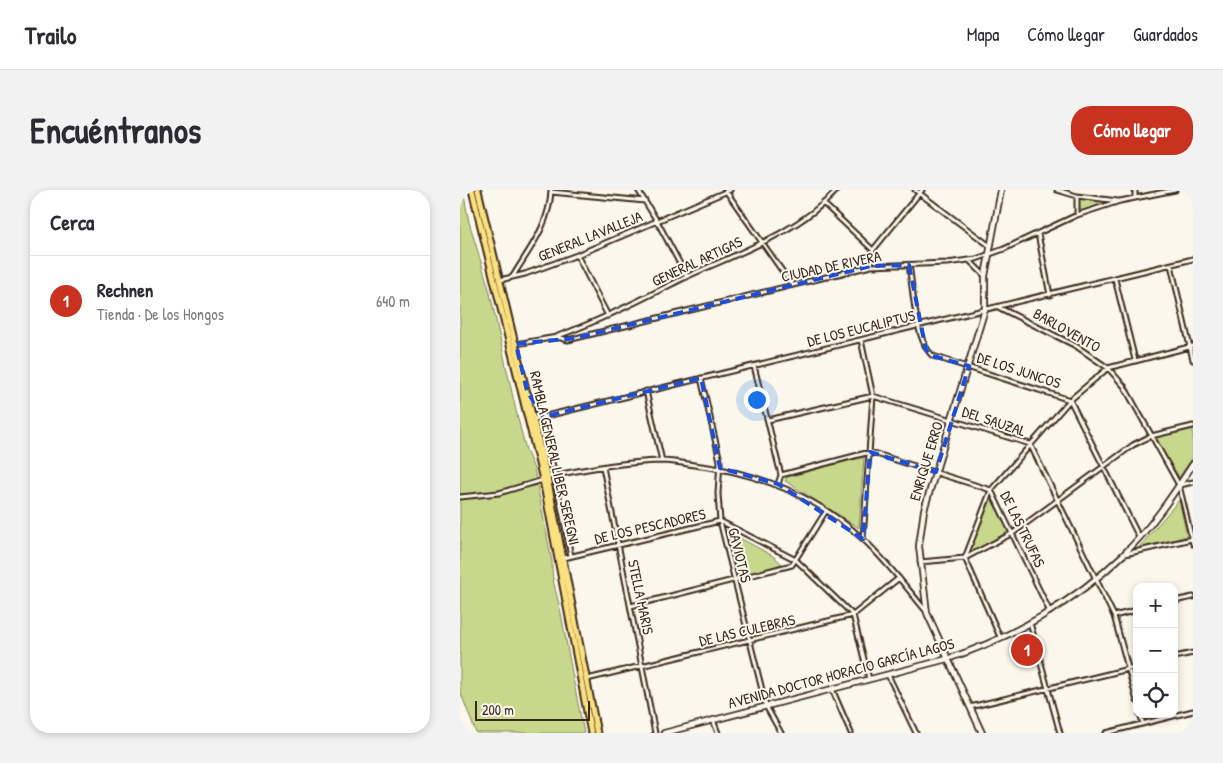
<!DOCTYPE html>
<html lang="es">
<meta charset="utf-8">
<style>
body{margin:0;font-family:"Patrick Hand",sans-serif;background:#f2f2f3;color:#2b2b33}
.controls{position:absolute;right:15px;bottom:15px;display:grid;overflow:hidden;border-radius:10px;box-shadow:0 2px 8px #0003}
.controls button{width:45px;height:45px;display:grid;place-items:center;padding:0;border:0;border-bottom:1px solid #e1e1e2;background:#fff;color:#2b2b33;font:25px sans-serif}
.scale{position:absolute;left:15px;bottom:12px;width:115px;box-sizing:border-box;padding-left:5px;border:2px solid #3b2a1e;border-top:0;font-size:14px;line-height:18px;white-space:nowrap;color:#3b2a1e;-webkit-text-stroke:4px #fbf7ec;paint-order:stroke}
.you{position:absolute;left:296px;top:209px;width:18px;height:18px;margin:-12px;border:4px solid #fff;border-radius:50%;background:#1a73e8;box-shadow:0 0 0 8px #1a73e833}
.badge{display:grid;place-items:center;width:32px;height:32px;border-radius:50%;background:#c8321e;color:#fff;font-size:16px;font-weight:700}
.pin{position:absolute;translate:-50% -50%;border:2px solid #fff;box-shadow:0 1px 5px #0006}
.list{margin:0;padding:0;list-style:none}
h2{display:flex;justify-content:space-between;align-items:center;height:65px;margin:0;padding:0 20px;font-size:21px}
h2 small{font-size:16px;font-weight:400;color:#7c7c81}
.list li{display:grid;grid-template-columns:32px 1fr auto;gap:15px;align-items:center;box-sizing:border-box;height:90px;padding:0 20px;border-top:1px solid #e1e1e2}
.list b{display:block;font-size:19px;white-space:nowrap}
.list p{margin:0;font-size:16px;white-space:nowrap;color:#7c7c81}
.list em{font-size:16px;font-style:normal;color:#7c7c81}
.icon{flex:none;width:28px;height:28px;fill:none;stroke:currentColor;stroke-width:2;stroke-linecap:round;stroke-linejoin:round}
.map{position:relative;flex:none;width:733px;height:543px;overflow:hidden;border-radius:20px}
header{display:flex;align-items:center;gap:30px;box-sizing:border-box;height:70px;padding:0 25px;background:#fff;border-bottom:1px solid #e1e1e2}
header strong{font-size:24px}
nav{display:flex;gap:28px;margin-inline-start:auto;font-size:18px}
.intro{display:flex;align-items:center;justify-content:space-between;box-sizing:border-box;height:120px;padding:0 30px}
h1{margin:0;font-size:35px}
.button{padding:12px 22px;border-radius:20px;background:#c8321e;color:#fff;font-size:18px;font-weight:700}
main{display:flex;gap:30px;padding:0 30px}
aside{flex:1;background:#fff;border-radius:20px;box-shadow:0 2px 8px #0003}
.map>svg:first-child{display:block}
.green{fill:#c7d88c;stroke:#818155}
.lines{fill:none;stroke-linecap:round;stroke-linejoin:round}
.street-casing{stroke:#3b2a1e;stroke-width:7}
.secondary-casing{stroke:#3b2a1e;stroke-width:8}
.primary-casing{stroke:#3b2a1e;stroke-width:9}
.street{stroke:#fbf7ec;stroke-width:3}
.secondary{stroke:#fbf7ec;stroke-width:4.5}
.primary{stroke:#fbe080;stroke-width:5}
.marked{fill:none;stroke:#1d4ed8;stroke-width:4;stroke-dasharray:10 6;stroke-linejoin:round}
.labels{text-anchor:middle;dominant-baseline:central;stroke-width:4;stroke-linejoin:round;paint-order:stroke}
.street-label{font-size:15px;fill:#3b2a1e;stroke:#fbf7ec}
</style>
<header>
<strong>Trailo</strong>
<nav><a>Mapa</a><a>Cómo llegar</a><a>Guardados</a></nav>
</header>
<div class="intro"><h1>Encuéntranos</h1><a class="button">Cómo llegar</a></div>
<main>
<aside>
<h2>Cerca<small></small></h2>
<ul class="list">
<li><span class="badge">1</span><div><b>Rechnen</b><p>Tienda · De los Hongos</p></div><em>640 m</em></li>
</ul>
</aside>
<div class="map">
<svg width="733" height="543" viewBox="0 0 733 543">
<rect width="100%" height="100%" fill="#fbf7ec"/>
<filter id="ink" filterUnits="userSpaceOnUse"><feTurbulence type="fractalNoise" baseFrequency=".02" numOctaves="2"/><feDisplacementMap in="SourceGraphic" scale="10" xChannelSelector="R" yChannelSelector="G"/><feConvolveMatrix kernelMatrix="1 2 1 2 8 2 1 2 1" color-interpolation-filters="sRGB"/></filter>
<g filter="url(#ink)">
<path class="green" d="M0,0l4,6 5,26 20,67 27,122 10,39 8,19 18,93c-1,20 7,37 10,57 7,38 14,76 22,114h-108l-16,-42z
M619,9l28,3v1l-27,8z
M733,239v28l-14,20 -23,-37 2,-3z
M404,267l-5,71 -74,-47 2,-4z
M531,309l18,32 -37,21 -2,-2z
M719,310l8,36 -47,12v-2z
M265,340l48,26 9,8 -44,13z"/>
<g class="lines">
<defs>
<path id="street" d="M178,0l19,31 30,56
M455,0l75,56
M597,0l20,6 41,5
M675,0v8
M266,1l66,94
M91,2l94,9
M617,6v19
M363,13l50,47
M578,44l12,61
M117,65l31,61
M510,71l15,15
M449,75c4,22 6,77 24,91l137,44 69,137
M711,75l22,95
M411,76l2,-16 49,-60
M53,86c17,-28 37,-52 38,-86
M655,89l20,81
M40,90l25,-6 52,-19 153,-65
M538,117l78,39 32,22 16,18 55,99 14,59
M98,146c44,-16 86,-38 128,-59 52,-24 112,-44 151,-87
M401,150l12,56 -10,143
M56,154l41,-7 11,3 8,-2 295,-72 76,-3 29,-4 28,-10 73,-34 43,-14 55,-11
M294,176l27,109 -3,9
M241,188l19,83 -2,33 2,27 46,185 15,27
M186,201l16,70
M69,204l14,23 28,139
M74,229l659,-160
M308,230l105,-24 157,48 84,172 23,85
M143,277l52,266
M321,285l89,-23 121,38 59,122
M87,287c37,-8 75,-15 113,-16 11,0 23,2 34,4 63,7 123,31 170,75 23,22 42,47 62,71
M720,295l13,-3
M0,307l39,-4 44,-13
M665,364l67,-15
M104,368l156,-37 76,39 57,55 16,64
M460,372l45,-4 48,-25 120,-88 18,-9 42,-10
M714,411l19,-4
M171,416l161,-41 34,-54
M654,426l23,-6
M570,433l30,110
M540,447l-35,-79 26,-68 79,-90 38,-32 85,-22
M714,467l19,-4
M428,485l28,58
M127,489l266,-64 46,-37
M372,499l19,44
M510,517l167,-40
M680,524l3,10
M253,530l5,13
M646,543l87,-22"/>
<path id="secondary" d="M204,543l283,-74c65,-21 127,-57 176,-104 27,-26 50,-60 70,-91
M522,543l-55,-120 -8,-67 5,-36 61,-201v-33l16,-86"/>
<path id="primary" d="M12,0l71,290 48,253
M18,0l69,287 50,256"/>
</defs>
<use href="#street" class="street-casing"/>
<use href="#secondary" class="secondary-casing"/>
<use href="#primary" class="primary-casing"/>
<use href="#street" class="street"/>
<use href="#secondary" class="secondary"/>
<use href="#primary" class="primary"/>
</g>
</g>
<path class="marked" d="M449,75l17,85 7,6 36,10 -33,106 -66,-20 -7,87 -85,-55 -58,-16 -19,-90 -158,39 -16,-26 -11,-47 60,-6 295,-72z"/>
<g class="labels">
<g class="street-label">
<text transform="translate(130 46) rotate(-22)">GENERAL LAVALLEJA</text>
<text transform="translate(237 71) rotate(-25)">GENERAL ARTIGAS</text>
<text transform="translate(371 76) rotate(-12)">CIUDAD DE RIVERA</text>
<text transform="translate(401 138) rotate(-14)">DE LOS EUCALIPTUS</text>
<text transform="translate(607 140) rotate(29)">BARLOVENTO</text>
<text transform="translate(559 180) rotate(18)">DE LOS JUNCOS</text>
<text transform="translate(534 231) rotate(18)">DEL SAUZAL</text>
<text transform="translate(95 268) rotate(77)">RAMBLA GENERAL LIBER SEREGNI</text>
<text transform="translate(466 271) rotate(-73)">ENRIQUE ERRO</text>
<text transform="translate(190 336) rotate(-13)">DE LOS PESCADORES</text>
<text transform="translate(563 339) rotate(64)">DE LAS TRUFAS</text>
<text transform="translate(280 365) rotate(76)">GAVIOTAS</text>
<text transform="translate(181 407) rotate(78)">STELLA MARIS</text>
<text transform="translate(287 440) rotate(-13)">DE LAS CULEBRAS</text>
<text transform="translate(381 483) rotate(-15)">AVENIDA DOCTOR HORACIO GARCÍA LAGOS</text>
</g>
</g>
</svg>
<div class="controls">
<button>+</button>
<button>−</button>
<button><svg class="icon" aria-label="locate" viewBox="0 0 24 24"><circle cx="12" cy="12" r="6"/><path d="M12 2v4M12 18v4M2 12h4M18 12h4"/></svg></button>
</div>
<div class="scale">200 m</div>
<div class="you"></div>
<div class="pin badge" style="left:567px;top:460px">1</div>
</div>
</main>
